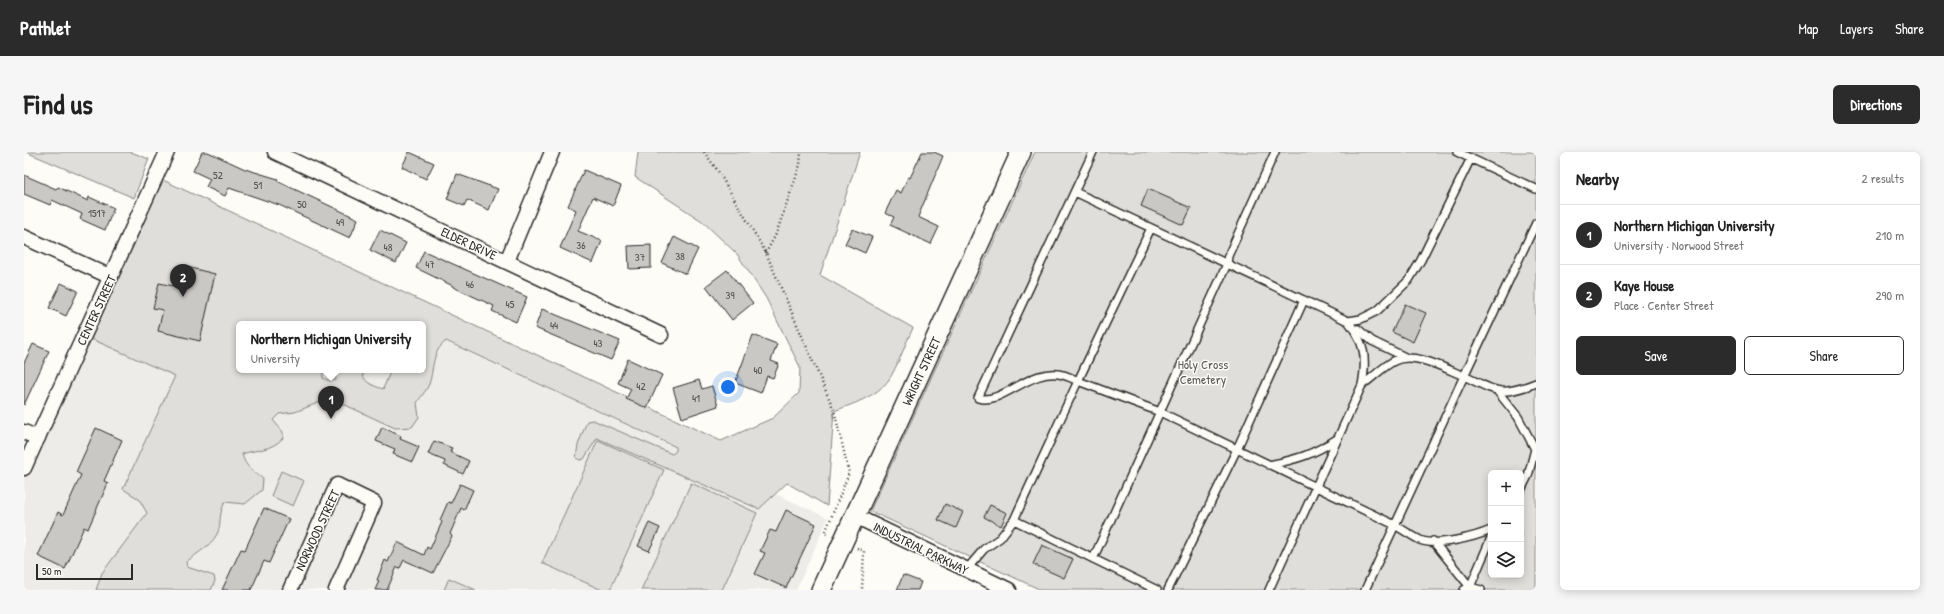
<!DOCTYPE html>
<meta charset="utf-8">
<style>
body{margin:0;font-family:"Patrick Hand",sans-serif;background:#f6f6f6;color:#222}
.controls{position:absolute;right:12px;bottom:12px;display:grid;overflow:hidden;border-radius:6px;box-shadow:0 2px 10px #0003}
.controls button{width:36px;height:36px;display:grid;place-items:center;padding:0;border:0;border-bottom:1px solid #e0e0e0;background:#fff;color:#222;font:20px sans-serif}
.scale{position:absolute;left:12px;bottom:10px;width:97px;box-sizing:border-box;padding-left:4px;border:2px solid #2b2b2b;border-top:0;font-size:11px;line-height:14px;white-space:nowrap;color:#2b2b2b;-webkit-text-stroke:3px #fdfcf7;paint-order:stroke}
.you{position:absolute;left:704px;top:235px;width:14px;height:14px;margin:-10px;border:3px solid #fff;border-radius:50%;background:#1a73e8;box-shadow:0 0 0 6px #1a73e833}
.badge{display:grid;place-items:center;width:26px;height:26px;border-radius:50%;background:#2b2b2b;color:#fff;font-size:13px;font-weight:700}
.pin{position:absolute;translate:-50% -33px;filter:drop-shadow(0 1px 2px #0008)}
.pin::after{content:'';position:absolute;top:21px;width:14px;height:12px;background:inherit;clip-path:polygon(0 0,100% 0,50% 100%)}
.popup{position:absolute;left:212px;top:169px;width:190px;height:52px;box-sizing:border-box;display:grid;place-content:center;border-radius:6px;background:#fff;filter:drop-shadow(0 1px 3px #0005);font-size:13px;white-space:nowrap;color:#767676}
.popup b{font-size:15px;color:#222}
.popup::after{content:'';position:absolute;left:50%;top:100%;margin-left:-8px;border:8px solid transparent;border-top-color:#fff}
.list{margin:0;padding:0;list-style:none}
h2{display:flex;justify-content:space-between;align-items:center;height:52px;margin:0;padding:0 16px;font-size:17px}
h2 small{font-size:13px;font-weight:400;color:#767676}
.list li{display:grid;grid-template-columns:26px 1fr auto;gap:12px;align-items:center;box-sizing:border-box;height:60px;padding:0 16px;border-top:1px solid #e0e0e0}
.list b{display:block;font-size:15px;white-space:nowrap}
.list p{margin:0;font-size:13px;white-space:nowrap;color:#767676}
.list em{font-size:13px;font-style:normal;color:#767676}
.actions{display:flex;gap:8px;padding:12px 16px}
.actions a{flex:1;padding:9px 0;border:1px solid #2b2b2b;border-radius:6px;text-align:center;font-size:14px;color:#2b2b2b}
.actions .main{background:#2b2b2b;color:#fff}
.icon{flex:none;width:22px;height:22px;fill:none;stroke:currentColor;stroke-width:2;stroke-linecap:round;stroke-linejoin:round}
.map{position:relative;flex:none;width:1512px;height:438px;overflow:hidden;border-radius:6px}
header{display:flex;align-items:center;gap:24px;box-sizing:border-box;height:56px;padding:0 20px;background:#2b2b2b;color:#fff}
header strong{font-size:19px}
nav{display:flex;gap:22px;margin-inline-start:auto;font-size:14px}
.intro{display:flex;align-items:center;justify-content:space-between;box-sizing:border-box;height:96px;padding:0 24px}
h1{margin:0;font-size:28px}
.button{padding:10px 18px;border-radius:6px;background:#2b2b2b;color:#fff;font-size:14px;font-weight:700}
main{display:flex;gap:24px;padding:0 24px}
aside{flex:1;background:#fff;border-radius:6px;box-shadow:0 2px 10px #0003}
.map>svg:first-child{display:block}
.built{fill:#edece8}
.green{fill:#dfdeda;stroke:#858482;fill-rule:evenodd}
.building{fill:#c9c8c4;stroke:#2b2b2b}
.lines{fill:none;stroke-linecap:round;stroke-linejoin:round}
.lane-casing{stroke:#2b2b2b;stroke-width:10}
.street-casing{stroke:#2b2b2b;stroke-width:17}
.secondary-casing{stroke:#2b2b2b;stroke-width:22}
.path{stroke:#2b2b2b;stroke-width:2.5;stroke-dasharray:1 3;stroke-linecap:butt}
.lane{stroke:#fdfcf7;stroke-width:7}
.street{stroke:#fdfcf7;stroke-width:14}
.secondary{stroke:#fdfcf7;stroke-width:19}
.labels{text-anchor:middle;dominant-baseline:central;stroke-width:3;stroke-linejoin:round;paint-order:stroke}
.number-label{font-size:11px;fill:#525251}
.street-label{font-size:13px;fill:#2b2b2b;stroke:#fdfcf7}
.park-label{font-size:13px;fill:#585857;stroke:#fdfcf7}
</style>
<header>
<strong>Pathlet</strong>
<nav><a>Map</a><a>Layers</a><a>Share</a></nav>
</header>
<div class="intro"><h1>Find us</h1><a class="button">Directions</a></div>
<main>
<div class="map">
<svg width="1512" height="438" viewBox="0 0 1512 438">
<rect width="100%" height="100%" fill="#fdfcf7"/>
<filter id="ink" filterUnits="userSpaceOnUse"><feTurbulence type="fractalNoise" baseFrequency=".025" numOctaves="2"/><feDisplacementMap in="SourceGraphic" scale="8" xChannelSelector="R" yChannelSelector="G"/><feConvolveMatrix kernelMatrix="1 2 1 2 8 2 1 2 1" color-interpolation-filters="sRGB"/></filter>
<g filter="url(#ink)">
<path class="built" d="M215,172v46h184v-39l405,187 -32,72h-772v-116l61,-138z"/>
<path class="green" d="M2,0h105l18,7 -15,39z
M614,0h222l-40,123 93,53c-8,16 -15,38 -25,53 -11,15 -37,24 -54,30l-7,95 -40,-23 -28,26 -162,-71 -13,21 -4,1 -4,-2 2,-13 9,-24 6,-1 79,34 4,-3v-4l-230,-106c-14,11 -12,25 -16,40 -2,8 -9,15 -13,22l2,14 -7,10 -17,1 -54,-25 -16,-3 -30,12 -16,2 -6,6 10,12v6c-12,13 -26,11 -41,16 3,13 11,17 21,25l-1,11 -17,14 -20,-2c-6,12 -4,16 -6,27 -4,15 -22,24 -33,33l1,5 27,9 1,5 -4,9h-115l6,-17 45,-60 -8,-14 -16,-10 52,-113 -88,-39 76,-157 558,261 52,-23 26,-25 1,-26 -34,-69 -29,-44 -35,-33 -67,-44zM215,172h184v46h-32l-8,19c-9,-3 -22,-7 -20,-19h-28l1,10 -6,1 -7,-3v-8h-84z
M1011,0h501v438h-495l-171,-79zM1467,321h30v102h-30z
M574,288l66,30 -54,120h-8l-60,-27z
M257,319l23,10 -11,25 -22,-10z
M667,331l66,30 -35,77h-81z
M425,426l27,12h-32z"/>
<path class="building" d="M178,0h6l37,17 33,10 -1,2 81,38 -8,19 -71,-33 -50,-17 -4,8 -19,-9 4,-8 -17,-8z
M385,0l25,11 -8,16 -24,-12z
M898,0h12l9,4 -25,61 21,10 -8,17 -41,-19 4,-8 -9,-4 11,-23 5,3 7,-16 2,1z
M560,18l37,16 -8,20 -20,-9 -15,34 24,10 -9,22 -33,-15 16,-38 -8,-4z
M433,22l41,15 -9,21 -22,-10 -3,6 -17,-7z
M0,23l32,14 2,-2 30,14 1,-4 25,11 -9,22 -25,-11 2,-5 -30,-14 -2,5 -26,-11z
M1124,37l43,19 -8,17 -42,-19z
M828,77l20,8 -7,16 -20,-9z
M356,78l26,13 -10,20 -26,-13z
M650,85l24,12 -12,25 -24,-11z
M627,93v23l-22,1 -1,-23z
M400,99l103,46 -11,25 -24,-11 2,-5 -41,-19v-1l-37,-18z
M155,113l36,9 -15,67 -42,-10 5,-21 -10,-2 6,-25 15,3z
M703,118l26,33 -21,17 -26,-34z
M37,131l17,8 -12,25 -17,-8z
M1381,152l21,9 -13,29 -21,-10z
M518,157l78,32 -9,19 -76,-32z
M729,183l24,9 -6,17 8,3 -6,14 -6,-2 -6,17 -26,-10z
M9,192l16,7 -25,54v-42z
M604,207l34,16 -15,33 -21,-9 5,-10 -13,-6z
M675,228l3,9 10,-3 6,20 -36,12 -9,-30z
M358,275l19,9 -1,3 19,8 -7,15 -19,-8 2,-5 -19,-8z
M72,276l26,12 -18,41 4,2 -20,46 -4,-2 -19,42 -27,-13 20,-44 5,3 18,-40 -5,-3z
M410,289l18,7 -2,4 19,9 -6,13 -19,-9 1,-4 -17,-7z
M436,332l13,6 -9,20 -3,-2 -11,26 2,2 -19,37 -29,-13 -4,8 -3,-1 -10,23h-12l4,-9 -2,-1 8,-20 3,2 9,-20 27,13 3,-8 3,2 12,-27 -2,-2 8,-18 3,1z
M921,352l18,8 -7,16 -18,-8z
M966,353l17,8 -6,13 -17,-9z
M240,356l25,11 -20,44 -5,-2 -13,29h-29l19,-41 4,1z
M762,358l30,14 -30,64 -31,-14 10,-21 -5,-2 10,-21 6,2z
M625,371l11,5 -11,23 -11,-5z
M1018,393l31,14 -9,19 -31,-14z
M879,423l18,7 -3,8h-21z"/>
<g class="lines">
<defs>
<path id="lane" d="M1069,0l-115,246c24,8 53,-32 85,-23 5,1 10,4 15,6l-64,139 143,70
M1433,0l79,37
M1051,40l273,129 13,-2 16,-8 32,-31 12,-20 50,-102
M1127,76l-73,153 82,31 235,113c8,5 17,11 25,15 16,7 55,-3 71,-10
M1334,177l14,12 35,17
M1338,233c11,-7 20,-18 32,-24 20,-10 52,8 70,15l72,-153
M1474,240l20,25 17,32 -7,27 -7,14
M1245,313c29,-6 43,-10 68,-26
M1409,389l37,46 11,3
M1069,407l134,-295 1,-8 47,-104
M942,418l18,-21 16,-11 14,-18
M1144,438l69,-141 67,-149
M1245,438l93,-205c5,-27 3,-42 -14,-64
M1341,438l99,-214c34,16 36,21 72,7
M1440,438l6,-3 21,-49"/>
<path id="street" d="M251,0l386,183
M0,85l87,40
M483,109l45,-109
M0,280l14,6
M0,316l143,-316
M831,364l154,74
M266,438l47,-105 37,18 -38,87"/>
<path id="secondary" d="M797,438l200,-438"/>
</defs>
<use href="#lane" class="lane-casing"/>
<use href="#street" class="street-casing"/>
<use href="#secondary" class="secondary-casing"/>
<path class="path" d="M680,0l14,19 48,82 68,157 15,63 -24,60 4,2
M742,101l10,-19 24,-69 1,-13
M833,396l7,3 -2,39"/>
<use href="#lane" class="lane"/>
<use href="#street" class="street"/>
<use href="#secondary" class="secondary"/>
</g>
</g>
<g class="labels">
<g class="number-label">
<text x="194" y="23">52</text>
<text x="234" y="33">51</text>
<text x="278" y="52">50</text>
<text x="73" y="61">1517</text>
<text x="316" y="70">49</text>
<text x="557" y="93">36</text>
<text x="364" y="95">48</text>
<text x="656" y="104">38</text>
<text x="616" y="105">37</text>
<text x="406" y="112">47</text>
<text x="446" y="132">46</text>
<text x="706" y="143">39</text>
<text x="486" y="152">45</text>
<text x="530" y="173">44</text>
<text x="574" y="191">43</text>
<text x="734" y="218">40</text>
<text x="617" y="234">42</text>
<text x="672" y="246">41</text>
</g>
<g class="street-label">
<text transform="translate(445 91) rotate(25)">ELDER DRIVE</text>
<text transform="translate(72 158) rotate(-65)">CENTER STREET</text>
<text transform="translate(897 219) rotate(-65)">WRIGHT STREET</text>
<text transform="translate(293 378) rotate(-65)">NORWOOD STREET</text>
<text transform="translate(897 396) rotate(26)">INDUSTRIAL PARKWAY</text>
</g>
<g class="park-label">
<text x="1179" y="212">Holy Cross<tspan x="1179" dy="15">Cemetery</tspan></text>
</g>
</g>
</svg>
<div class="controls">
<button>+</button>
<button>−</button>
<button><svg class="icon" aria-label="layers" viewBox="0 0 24 24"><path d="M12 4l9 5-9 5-9-5zM3 14l9 5 9-5"/></svg></button>
</div>
<div class="scale">50 m</div>
<div class="you"></div>
<div class="pin badge" style="left:307px;top:267px">1</div>
<div class="popup"><b>Northern Michigan University</b>University</div>
<div class="pin badge" style="left:159px;top:145px">2</div>
</div>
<aside>
<h2>Nearby<small>2 results</small></h2>
<ul class="list">
<li><span class="badge">1</span><div><b>Northern Michigan University</b><p>University · Norwood Street</p></div><em>210 m</em></li>
<li><span class="badge">2</span><div><b>Kaye House</b><p>Place · Center Street</p></div><em>290 m</em></li>
</ul>
<div class="actions"><a class="main">Save</a><a>Share</a></div>
</aside>
</main>
